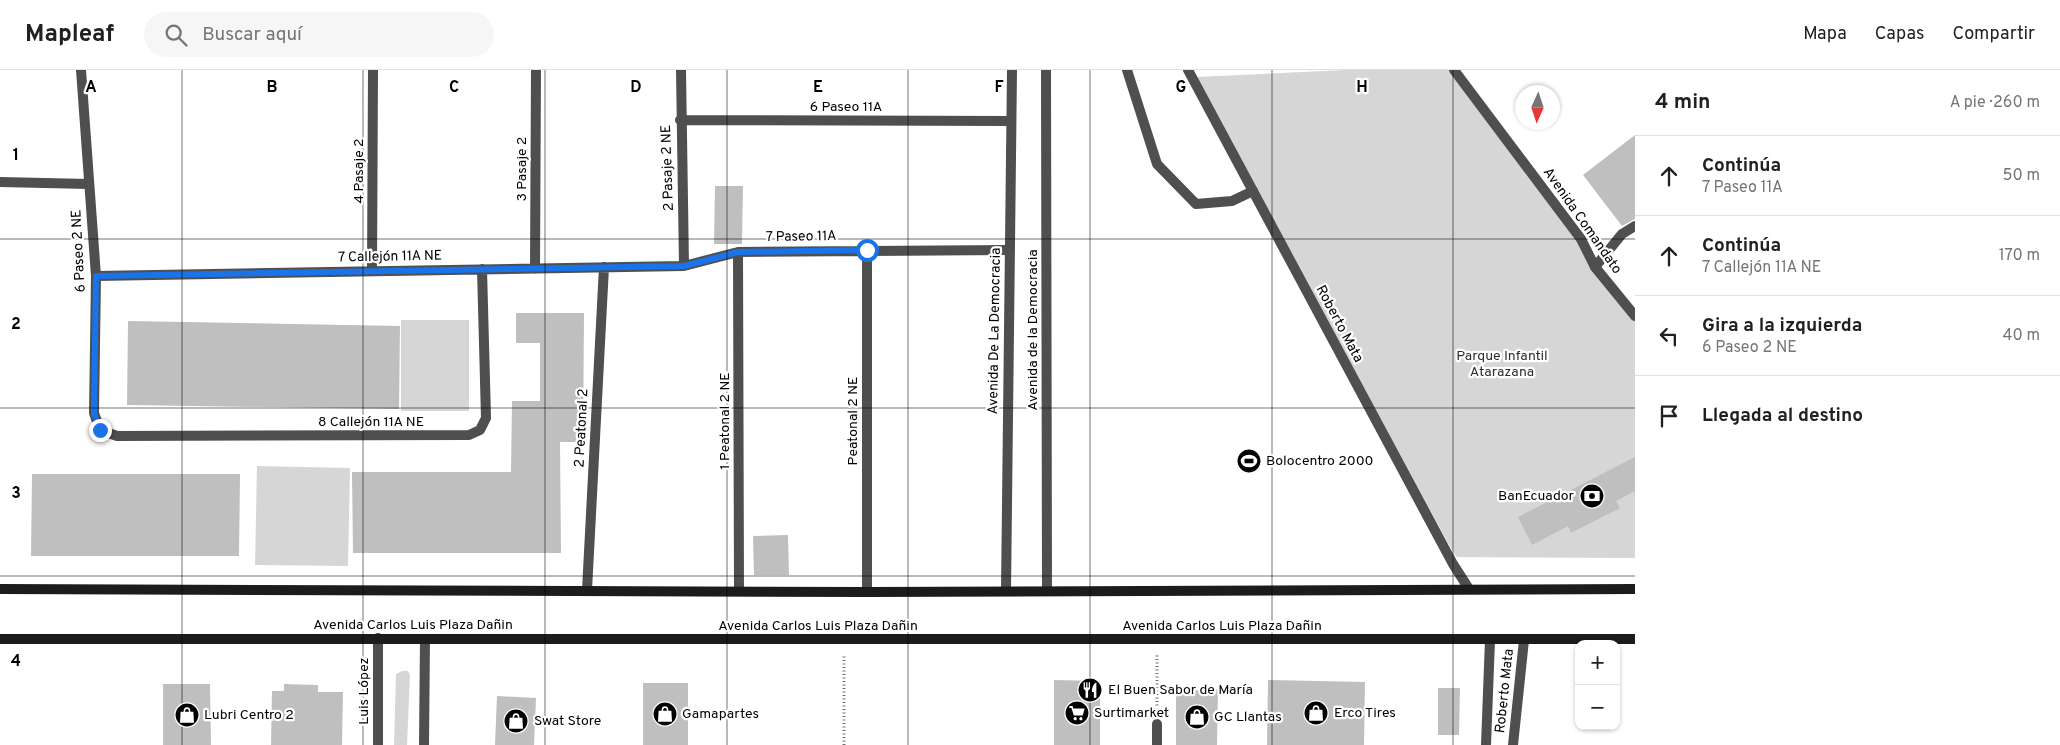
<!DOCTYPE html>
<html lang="es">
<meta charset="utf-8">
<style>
body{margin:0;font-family:Overpass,sans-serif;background:#f6f6f6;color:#202124}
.controls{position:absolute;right:15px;bottom:15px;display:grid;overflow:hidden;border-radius:10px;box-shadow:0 1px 4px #0004}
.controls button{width:45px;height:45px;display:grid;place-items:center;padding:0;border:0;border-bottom:1px solid #e0e0e0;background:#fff;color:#202124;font:25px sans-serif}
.compass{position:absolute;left:1515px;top:15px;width:45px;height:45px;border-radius:50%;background:#fff;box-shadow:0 1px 4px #0004;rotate:183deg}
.stop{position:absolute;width:15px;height:15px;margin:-11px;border:4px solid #1a73e8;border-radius:50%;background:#fff}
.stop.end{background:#1a73e8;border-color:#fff;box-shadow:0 1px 5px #0008}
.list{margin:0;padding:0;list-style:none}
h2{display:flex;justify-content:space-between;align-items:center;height:65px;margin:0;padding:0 20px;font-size:21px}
h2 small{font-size:16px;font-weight:400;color:#757577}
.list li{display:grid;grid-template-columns:32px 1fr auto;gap:15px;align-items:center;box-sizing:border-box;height:80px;padding:0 20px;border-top:1px solid #e0e0e0}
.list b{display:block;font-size:19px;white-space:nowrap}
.list p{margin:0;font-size:16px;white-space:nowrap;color:#757577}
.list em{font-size:16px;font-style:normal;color:#757577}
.icon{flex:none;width:28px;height:28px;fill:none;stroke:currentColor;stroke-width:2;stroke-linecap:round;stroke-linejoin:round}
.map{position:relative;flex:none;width:1635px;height:675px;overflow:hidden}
header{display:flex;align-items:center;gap:30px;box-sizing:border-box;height:70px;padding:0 25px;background:#fff;border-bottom:1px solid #e0e0e0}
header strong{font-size:24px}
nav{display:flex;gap:28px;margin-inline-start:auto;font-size:18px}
.search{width:350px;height:45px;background:#f6f6f6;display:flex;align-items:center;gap:12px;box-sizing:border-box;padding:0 18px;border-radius:28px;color:#757577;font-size:19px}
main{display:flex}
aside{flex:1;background:#fff}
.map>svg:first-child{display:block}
.green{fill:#d6d6d6}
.building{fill:#bfbfbf}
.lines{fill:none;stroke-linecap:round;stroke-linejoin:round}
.path{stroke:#717171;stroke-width:3;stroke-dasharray:1 2.5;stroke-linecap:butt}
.service{stroke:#4f4f4f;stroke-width:10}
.minor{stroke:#4f4f4f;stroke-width:10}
.tertiary{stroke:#4f4f4f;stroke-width:10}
.secondary{stroke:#1c1c1c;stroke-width:10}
.route{stroke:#1a73e8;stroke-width:6}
.grid{fill:none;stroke:#000;stroke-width:1;stroke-opacity:0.55}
.labels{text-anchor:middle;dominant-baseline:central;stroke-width:4.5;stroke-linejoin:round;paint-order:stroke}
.street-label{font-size:14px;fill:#000;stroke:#fff}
.park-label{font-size:14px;fill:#2d2d2d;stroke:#fff}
.poi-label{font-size:14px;fill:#000;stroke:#fff;text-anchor:start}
.grid-label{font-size:16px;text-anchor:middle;font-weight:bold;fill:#000;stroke:#fff;stroke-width:4.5;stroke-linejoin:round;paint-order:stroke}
</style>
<header>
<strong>Mapleaf</strong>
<div class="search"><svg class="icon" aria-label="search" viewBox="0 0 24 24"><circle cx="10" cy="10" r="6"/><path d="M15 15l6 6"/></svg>Buscar aquí</div>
<nav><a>Mapa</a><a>Capas</a><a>Compartir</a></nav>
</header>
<main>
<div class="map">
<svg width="1635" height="675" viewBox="0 0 1635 675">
<rect width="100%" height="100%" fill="#fff"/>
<path class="green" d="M1346,0h106l183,247v241l-179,-1 -203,-366 -58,-114z
M401,250h68v91h-68z
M257,396l93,2 -2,98 -93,-1z
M402,601h6l2,4 -3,70h-13l2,-71z"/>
<path class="building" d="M1635,65v84l-13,7 -39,-51z
M715,116h28l-1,58h-28z
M516,243h68l-1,129h-23l1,111h-208l-1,-81h159l1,-71h28v-58h-24z
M128,251l272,5 -1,83 -272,-4z
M1635,387v34l-19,10 4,7 -49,25 -3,-7 -36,19 -14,-28z
M32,404h208l-1,82h-208z
M788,465l1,40h-35l-1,-39z
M1054,610l46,1v64h-46z
M1268,610l97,2 -1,63h-97z
M643,613h45v62h-45z
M163,614h47l1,61h-48z
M284,614l34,1v7h25l-1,53h-71l1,-54h12z
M1438,618h22l-1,47h-21z
M1176,619h42l-1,56h-41z
M497,626l39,2 -2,47h-39z"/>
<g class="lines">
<path class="path" d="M1157,639v-54
M844,675v-89"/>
<path class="service" d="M1127,0l30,94 39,40 36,-3 21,-10
M1595,197l27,-33 13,-8"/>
<path class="minor" d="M81,0l15,206 -2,137 6,17 17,6 352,-1 11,-5 6,-12 -4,-149
M681,0l3,196
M1188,0l265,494 16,25
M1454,0l127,169 14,28 40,49
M680,50l331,1
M0,112l89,2
M867,180v342
M738,182l1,339
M535,199l1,-199
M372,201l1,-201
M96,206l588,-10 54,-14 271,-2
M587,520l17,-323
M378,675v-107
M424,675l1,-106
M1157,675v-21
M1486,675l4,-105
M1513,675l11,-105"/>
<path class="tertiary" d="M1046,0l1,521
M1006,521l6,-521"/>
<path class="secondary" d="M0,519l867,3 768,-3
M0,569h1635"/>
</g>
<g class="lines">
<path class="route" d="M100,360l-6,-17 2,-137 588,-10 54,-14 129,-2"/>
</g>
<path class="grid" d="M182,0v675M363,0v675M545,0v675M727,0v675M908,0v675M1090,0v675M1272,0v675M1453,0v675M0,169h1635M0,338h1635M0,506h1635"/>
<defs>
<symbol id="stadium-disc" viewBox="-11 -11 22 22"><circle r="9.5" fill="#000" stroke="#fff"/><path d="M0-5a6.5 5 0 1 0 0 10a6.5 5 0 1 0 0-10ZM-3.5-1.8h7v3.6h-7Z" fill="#fff"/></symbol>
<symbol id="bank-disc" viewBox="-11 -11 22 22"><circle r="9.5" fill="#000" stroke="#fff"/><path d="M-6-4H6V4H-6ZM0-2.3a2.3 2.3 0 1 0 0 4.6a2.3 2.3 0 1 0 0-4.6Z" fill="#fff"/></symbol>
<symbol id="restaurant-disc" viewBox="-11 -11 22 22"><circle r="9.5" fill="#000" stroke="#fff"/><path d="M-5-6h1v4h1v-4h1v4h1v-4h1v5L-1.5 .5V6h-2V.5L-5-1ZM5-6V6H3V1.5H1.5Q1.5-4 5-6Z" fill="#fff"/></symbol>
<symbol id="supermarket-disc" viewBox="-11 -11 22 22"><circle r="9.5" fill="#000" stroke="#fff"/><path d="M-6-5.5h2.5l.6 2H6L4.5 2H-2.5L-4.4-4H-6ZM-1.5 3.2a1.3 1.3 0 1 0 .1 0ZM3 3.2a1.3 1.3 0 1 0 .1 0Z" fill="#fff"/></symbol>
<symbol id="shop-disc" viewBox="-11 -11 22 22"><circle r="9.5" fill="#000" stroke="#fff"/><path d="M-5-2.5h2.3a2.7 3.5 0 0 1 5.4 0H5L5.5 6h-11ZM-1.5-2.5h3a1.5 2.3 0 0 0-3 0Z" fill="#fff"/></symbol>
</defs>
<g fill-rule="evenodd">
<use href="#stadium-disc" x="1235" y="377" width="28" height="28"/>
<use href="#bank-disc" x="1578" y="412" width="28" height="28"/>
<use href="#restaurant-disc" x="1076" y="606" width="28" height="28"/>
<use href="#supermarket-disc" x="1063" y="629" width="28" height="28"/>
<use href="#shop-disc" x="1302" y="629" width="28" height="28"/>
<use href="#shop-disc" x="651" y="630" width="28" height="28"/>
<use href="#shop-disc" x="173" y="631" width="28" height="28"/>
<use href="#shop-disc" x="1183" y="633" width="28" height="28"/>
<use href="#shop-disc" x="502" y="637" width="28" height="28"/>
</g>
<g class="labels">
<g class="street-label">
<text x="846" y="37">6 Paseo 11A</text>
<text transform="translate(668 98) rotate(-92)">2 Pasaje 2 NE</text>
<text transform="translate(522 99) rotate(-90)">3 Pasaje 2</text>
<text transform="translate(359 101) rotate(-90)">4 Pasaje 2</text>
<text transform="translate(1582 151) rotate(55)">Avenida Comandato</text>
<text transform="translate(801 167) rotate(-1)">7 Paseo 11A</text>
<text transform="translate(79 181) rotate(-93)">6 Paseo 2 NE</text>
<text transform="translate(390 187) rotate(-1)">7 Callejón 11A NE</text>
<text transform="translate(1339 254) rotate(62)">Roberto Mata</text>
<text transform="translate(1033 260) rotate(-90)">Avenida de la Democracia</text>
<text transform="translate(995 261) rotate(-89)">Avenida De La Democracia</text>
<text transform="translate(725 351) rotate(-90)">1 Peatonal 2 NE</text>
<text transform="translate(853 351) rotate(-90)">Peatonal 2 NE</text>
<text x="371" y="352">8 Callejón 11A NE</text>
<text transform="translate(582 358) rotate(-87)">2 Peatonal 2</text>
<text x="413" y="555">Avenida Carlos Luis Plaza Dañin</text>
<text x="818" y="556">Avenida Carlos Luis Plaza Dañin</text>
<text x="1222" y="556">Avenida Carlos Luis Plaza Dañin</text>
<text transform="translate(364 621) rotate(-90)">Luis López</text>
<text transform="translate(1505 621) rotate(-84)">Roberto Mata</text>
</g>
<g class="park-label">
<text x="1502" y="286">Parque Infantil<tspan x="1502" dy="16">Atarazana</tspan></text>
</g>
<g class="poi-label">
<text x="1266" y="391">Bolocentro 2000</text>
<text x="1574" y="426" text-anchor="end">BanEcuador</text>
<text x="1108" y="620">El Buen Sabor de María</text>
<text x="1094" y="643">Surtimarket</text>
<text x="1334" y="643">Erco Tires</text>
<text x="682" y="644">Gamapartes</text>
<text x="204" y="645">Lubri Centro 2</text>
<text x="1214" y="647">GC Llantas</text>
<text x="534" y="651">Swat Store</text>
</g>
</g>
<g class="grid-label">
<text x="91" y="22">A</text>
<text x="272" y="22">B</text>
<text x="454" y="22">C</text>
<text x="636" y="22">D</text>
<text x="818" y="22">E</text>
<text x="999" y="22">F</text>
<text x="1181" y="22">G</text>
<text x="1362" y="22">H</text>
<text x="16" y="90">1</text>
<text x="16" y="259">2</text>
<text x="16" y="428">3</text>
<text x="16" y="596">4</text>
</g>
</svg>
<div class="controls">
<button>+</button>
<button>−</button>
</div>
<svg class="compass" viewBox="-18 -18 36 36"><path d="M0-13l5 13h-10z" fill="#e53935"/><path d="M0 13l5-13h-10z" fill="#757577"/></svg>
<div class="stop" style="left:867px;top:180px"></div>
<div class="stop end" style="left:100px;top:360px"></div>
</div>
<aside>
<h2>4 min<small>A pie · 260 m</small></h2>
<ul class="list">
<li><svg class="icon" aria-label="ahead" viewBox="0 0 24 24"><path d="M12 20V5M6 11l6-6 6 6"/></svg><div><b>Continúa</b><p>7 Paseo 11A</p></div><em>50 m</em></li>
<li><svg class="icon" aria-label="ahead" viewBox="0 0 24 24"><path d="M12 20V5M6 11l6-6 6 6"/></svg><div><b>Continúa</b><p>7 Callejón 11A NE</p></div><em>170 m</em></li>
<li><svg class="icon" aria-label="left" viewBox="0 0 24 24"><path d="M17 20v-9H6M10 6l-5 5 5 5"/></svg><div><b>Gira a la izquierda</b><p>6 Paseo 2 NE</p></div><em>40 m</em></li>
<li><svg class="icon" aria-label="arrive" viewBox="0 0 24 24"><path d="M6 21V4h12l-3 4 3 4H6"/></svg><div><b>Llegada al destino</b></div></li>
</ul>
</aside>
</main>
